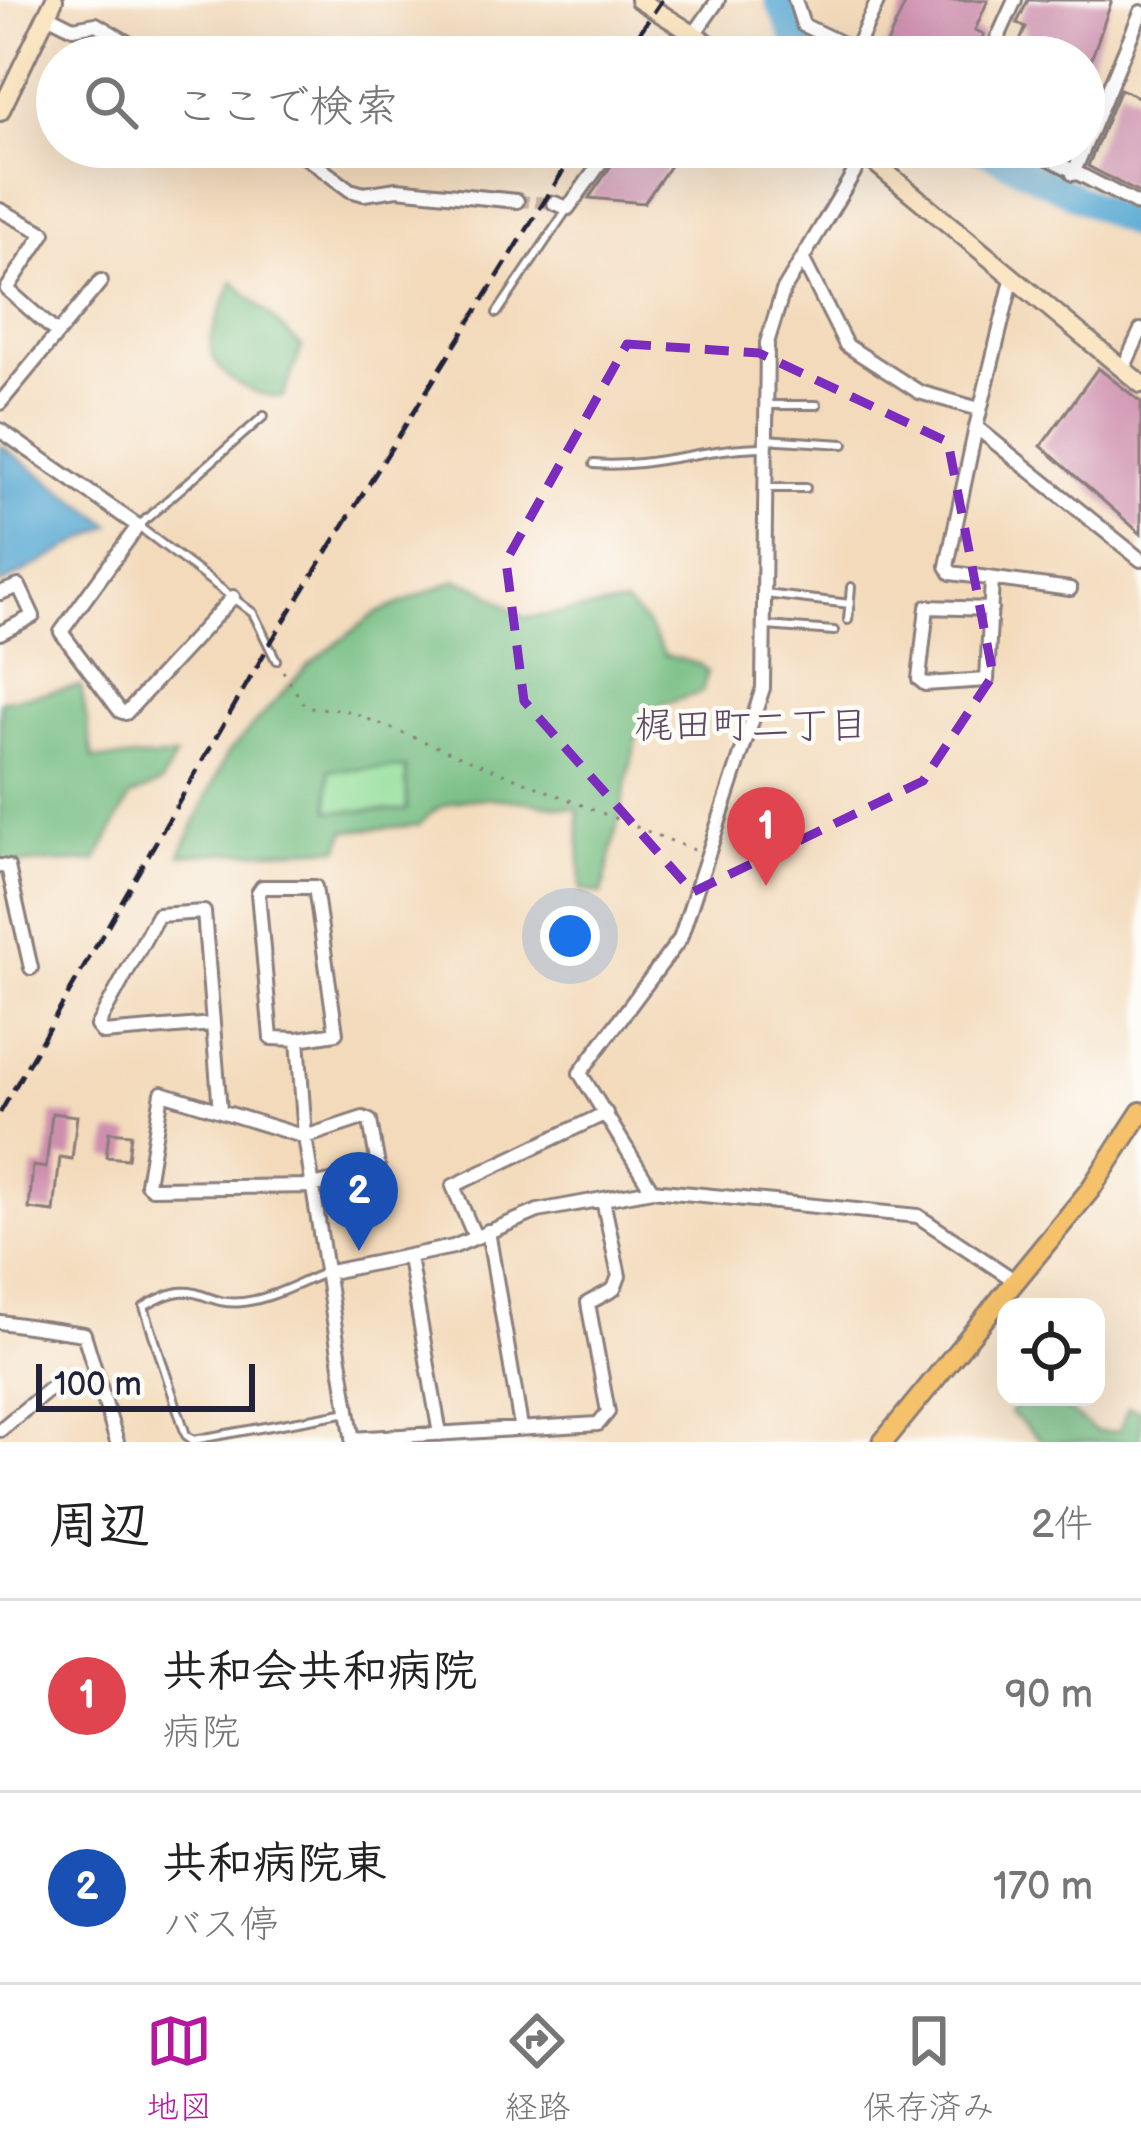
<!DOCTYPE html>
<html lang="ja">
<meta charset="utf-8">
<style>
body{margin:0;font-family:"Balsamiq Sans","Klee One",sans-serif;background:#f2f2f2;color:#222}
.controls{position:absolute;right:36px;bottom:36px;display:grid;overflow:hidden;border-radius:24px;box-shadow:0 12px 48px #0002}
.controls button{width:108px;height:108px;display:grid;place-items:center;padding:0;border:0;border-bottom:3px solid #e0e0e0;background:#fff;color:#222;font:60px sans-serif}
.scale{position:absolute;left:36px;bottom:30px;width:219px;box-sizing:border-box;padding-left:12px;border:6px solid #22223b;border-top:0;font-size:33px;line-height:42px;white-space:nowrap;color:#22223b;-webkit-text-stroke:9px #fdfcf7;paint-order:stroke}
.you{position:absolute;left:570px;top:936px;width:42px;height:42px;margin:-30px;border:9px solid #fff;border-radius:50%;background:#1a73e8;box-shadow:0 0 0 18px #1a73e833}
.badge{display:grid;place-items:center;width:78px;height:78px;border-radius:50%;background:#b5179e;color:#fff;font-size:39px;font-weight:700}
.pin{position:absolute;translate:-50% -99px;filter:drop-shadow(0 3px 6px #0008)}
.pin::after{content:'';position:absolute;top:63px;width:42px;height:36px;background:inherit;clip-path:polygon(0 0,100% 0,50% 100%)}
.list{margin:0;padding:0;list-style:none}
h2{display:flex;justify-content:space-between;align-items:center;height:156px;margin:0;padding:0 48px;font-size:51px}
h2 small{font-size:39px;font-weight:400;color:#767676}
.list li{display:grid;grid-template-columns:78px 1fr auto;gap:36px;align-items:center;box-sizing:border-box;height:192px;padding:0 48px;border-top:3px solid #e0e0e0}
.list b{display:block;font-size:45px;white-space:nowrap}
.list p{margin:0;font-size:39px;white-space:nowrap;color:#767676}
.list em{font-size:39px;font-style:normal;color:#767676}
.icon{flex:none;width:66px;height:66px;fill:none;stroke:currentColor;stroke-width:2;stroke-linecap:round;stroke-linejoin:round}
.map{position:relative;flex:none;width:1141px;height:1442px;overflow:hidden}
.search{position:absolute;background:#fff;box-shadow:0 12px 48px #0002;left:36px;right:36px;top:36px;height:132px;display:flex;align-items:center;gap:30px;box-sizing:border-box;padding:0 42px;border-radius:66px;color:#767676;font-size:45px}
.sheet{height:540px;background:#fff}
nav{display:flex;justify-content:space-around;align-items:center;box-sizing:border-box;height:168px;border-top:3px solid #e0e0e0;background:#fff;font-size:33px;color:#767676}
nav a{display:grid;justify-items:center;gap:6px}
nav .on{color:#b5179e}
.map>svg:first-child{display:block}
.green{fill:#93de9a;stroke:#5a806a;stroke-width:3}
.forest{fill:#76bd82;stroke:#4c705e;stroke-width:3;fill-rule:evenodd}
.water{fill:#57a8d2;stroke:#3c6586;stroke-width:3}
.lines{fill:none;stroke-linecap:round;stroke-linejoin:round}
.river{stroke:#57a8d2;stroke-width:27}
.building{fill:#ce8fae}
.minor-tunnel{stroke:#c9b5a1;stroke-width:12;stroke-dasharray:12 6;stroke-linecap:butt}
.service-casing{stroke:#8a7e7b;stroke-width:12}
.minor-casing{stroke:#8a7e7b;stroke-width:18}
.secondary-casing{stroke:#8a7e7b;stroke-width:22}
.trunk-casing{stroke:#8a7e7b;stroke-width:24}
.path{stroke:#8a7e7b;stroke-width:3;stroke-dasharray:3 9;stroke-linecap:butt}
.service{stroke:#fff;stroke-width:6}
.minor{stroke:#fff;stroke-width:12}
.secondary{stroke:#fbe6c4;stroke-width:16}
.trunk{stroke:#f5c16b;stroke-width:18}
.rail{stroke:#22223b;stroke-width:4.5;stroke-dasharray:18 9;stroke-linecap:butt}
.marked{fill:none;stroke:#7b2cbf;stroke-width:9;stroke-dasharray:24 15;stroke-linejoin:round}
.labels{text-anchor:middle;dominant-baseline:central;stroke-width:9;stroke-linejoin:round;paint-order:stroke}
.neighbourhood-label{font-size:39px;fill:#5e4863;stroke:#fdfcf7}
</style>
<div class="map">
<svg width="1141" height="1442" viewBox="0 0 1141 1442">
<rect width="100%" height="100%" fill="#fdfcf7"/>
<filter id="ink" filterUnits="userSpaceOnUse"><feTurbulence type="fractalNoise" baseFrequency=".00833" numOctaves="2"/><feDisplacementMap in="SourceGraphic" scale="24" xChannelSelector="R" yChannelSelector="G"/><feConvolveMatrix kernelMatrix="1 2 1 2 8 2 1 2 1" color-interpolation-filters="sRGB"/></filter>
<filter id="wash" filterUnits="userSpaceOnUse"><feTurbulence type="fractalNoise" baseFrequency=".004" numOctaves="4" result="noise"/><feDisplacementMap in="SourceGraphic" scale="48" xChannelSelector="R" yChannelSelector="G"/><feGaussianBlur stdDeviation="2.7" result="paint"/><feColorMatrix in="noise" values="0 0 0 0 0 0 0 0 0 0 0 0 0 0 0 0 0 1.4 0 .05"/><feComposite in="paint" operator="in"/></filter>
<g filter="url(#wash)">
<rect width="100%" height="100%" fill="#f3dabb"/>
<path class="green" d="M406,768l1,42 -78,2 -1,-42z"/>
<path class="forest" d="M233,281l69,66 -19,50c-31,0 -79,-24 -71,-61 5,-19 14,-37 21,-55z
M456,580l23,7 46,31 100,-14 21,19 19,32 34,9 8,8 -5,20 -41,13 -23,27 -36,162 -21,-4 -3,-81c-49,-5 -126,-28 -159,16l-74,6 -5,17 -160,7 47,-101 80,-88 68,-52zM406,768l1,42 -78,1v-41z
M81,686l12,73 82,-2 -14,26 -31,14 -34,64 -96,3v-163z
M1022,1397h27l48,35 22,-1 9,-23 13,2v32h-98l-33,-29z"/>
<path class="water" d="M0,445l111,80 -111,60z"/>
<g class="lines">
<path class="river" d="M778,0l21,48 18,9
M977,147l164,82"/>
</g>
<g id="blocks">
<path class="building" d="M907,0h81l-13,30 9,4 -10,23h-68l-21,-9z
M1028,0h84l-22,63 -6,-6h-71l13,-30 -9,-4z
M1120,89l21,9v96l-53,-28z
M624,147h59l-39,56 -55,-5z
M1098,368l43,34v132l-100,-88z
M52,1113l25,3 -5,43 -12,-2 -6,55 -25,-3 4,-43 13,2z
M109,1132l22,2 -3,25 -22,-2z"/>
</g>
</g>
<g filter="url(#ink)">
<use href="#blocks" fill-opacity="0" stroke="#8a7e7b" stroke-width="3"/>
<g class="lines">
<path class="minor-tunnel" d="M517,201l37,2"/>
<defs>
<path id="service" d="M497,313l69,-102
M767,405h50
M264,416l-126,110 115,87 23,47
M764,439l80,5
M594,464c56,5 113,-17 170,-17
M768,488h38
M765,594l85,10
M848,620l3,-33
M766,626l68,5
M325,1273c-27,10 -54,26 -82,29 -45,5 -43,-29 -99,5l42,128 7,5 155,-28"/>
<path id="minor" d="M795,0l8,25 67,32
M47,15l26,13 23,-4 56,33
M855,51l23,-51
M678,57l40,-57
M989,57l26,-57
M292,147l58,43 14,4 33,-5 120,12
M1027,147l114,59
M1073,174l68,-162
M554,203l14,5 44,-61
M0,210l44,23 -37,56 50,44
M803,260l43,85 73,47 60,17
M1013,276l-37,151 165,133
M1123,369l18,-39
M0,403l101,-122
M976,427l-29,139 4,7 119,16
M0,430l138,96 -77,106 59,79 6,2 107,-116
M0,593l19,-7 14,30 -33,17
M991,609l-64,-2 -8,72 6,5 62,-4 5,-101
M0,866l8,1 23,101
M213,1024l-110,9 -6,-7 61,-111 46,-3 16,199
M298,1039l38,-6 -21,-146h-53l-4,6 13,145 27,1 7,98 48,305
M162,1093l143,44 58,-19 7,3 9,50 -67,15 -160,2 -5,-4z
M652,1190l-72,-117 100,-134 83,-251 4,-345 16,-52 82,-137
M488,1231l33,196
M475,1237l-22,-51 153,-73
M409,1258l31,176
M325,1273l128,-26 85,-36 114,-21 266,26 96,64
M0,1322l84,12 33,108
M0,1430l51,-42 47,-11
M352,1439l246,-15 10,-12 -20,-109 26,-14 5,-13 -16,-76"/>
<path id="secondary" d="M639,0l91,57
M0,112l54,-112
M856,147l285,237"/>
<path id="trunk" d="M883,1442l207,-252 51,-78"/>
</defs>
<use href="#service" class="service-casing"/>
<use href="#minor" class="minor-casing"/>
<use href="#secondary" class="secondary-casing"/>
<use href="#trunk" class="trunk-casing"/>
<path class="path" d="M283,671l23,37 37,1 351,141"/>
<use href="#service" class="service"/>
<use href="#minor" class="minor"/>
<use href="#secondary" class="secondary"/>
<use href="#trunk" class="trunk"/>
<path class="rail" d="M623,57l39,-57
M0,1113l271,-471 307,-495"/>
</g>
</g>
<path class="marked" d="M627,344l132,9 189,89 45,233 -70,106 -230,111 -169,-191 -18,-140z"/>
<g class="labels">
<g class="neighbourhood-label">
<text x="751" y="726">梶田町二丁目</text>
</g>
</g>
</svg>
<div class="controls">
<button><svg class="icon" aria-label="locate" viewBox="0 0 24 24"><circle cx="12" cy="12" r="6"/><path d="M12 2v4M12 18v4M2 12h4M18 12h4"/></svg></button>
</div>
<div class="scale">100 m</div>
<div class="you"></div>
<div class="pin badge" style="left:766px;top:886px;background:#e0444e">1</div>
<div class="pin badge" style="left:359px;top:1251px;background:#1a4fb4">2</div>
<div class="search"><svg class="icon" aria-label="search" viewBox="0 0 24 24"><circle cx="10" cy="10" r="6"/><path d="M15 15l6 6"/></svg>ここで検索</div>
</div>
<section class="sheet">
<h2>周辺<small>2件</small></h2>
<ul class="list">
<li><span class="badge" style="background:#e0444e">1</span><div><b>共和会共和病院</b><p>病院</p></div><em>90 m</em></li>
<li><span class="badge" style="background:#1a4fb4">2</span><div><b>共和病院東</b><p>バス停</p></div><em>170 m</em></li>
</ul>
</section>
<nav>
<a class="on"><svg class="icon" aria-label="map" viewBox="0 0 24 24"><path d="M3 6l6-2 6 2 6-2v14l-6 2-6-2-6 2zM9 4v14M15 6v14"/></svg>地図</a>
<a><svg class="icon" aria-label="directions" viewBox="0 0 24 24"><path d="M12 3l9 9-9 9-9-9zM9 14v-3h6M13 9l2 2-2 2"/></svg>経路</a>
<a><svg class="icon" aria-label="saved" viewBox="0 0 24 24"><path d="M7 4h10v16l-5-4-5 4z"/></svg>保存済み</a>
</nav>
